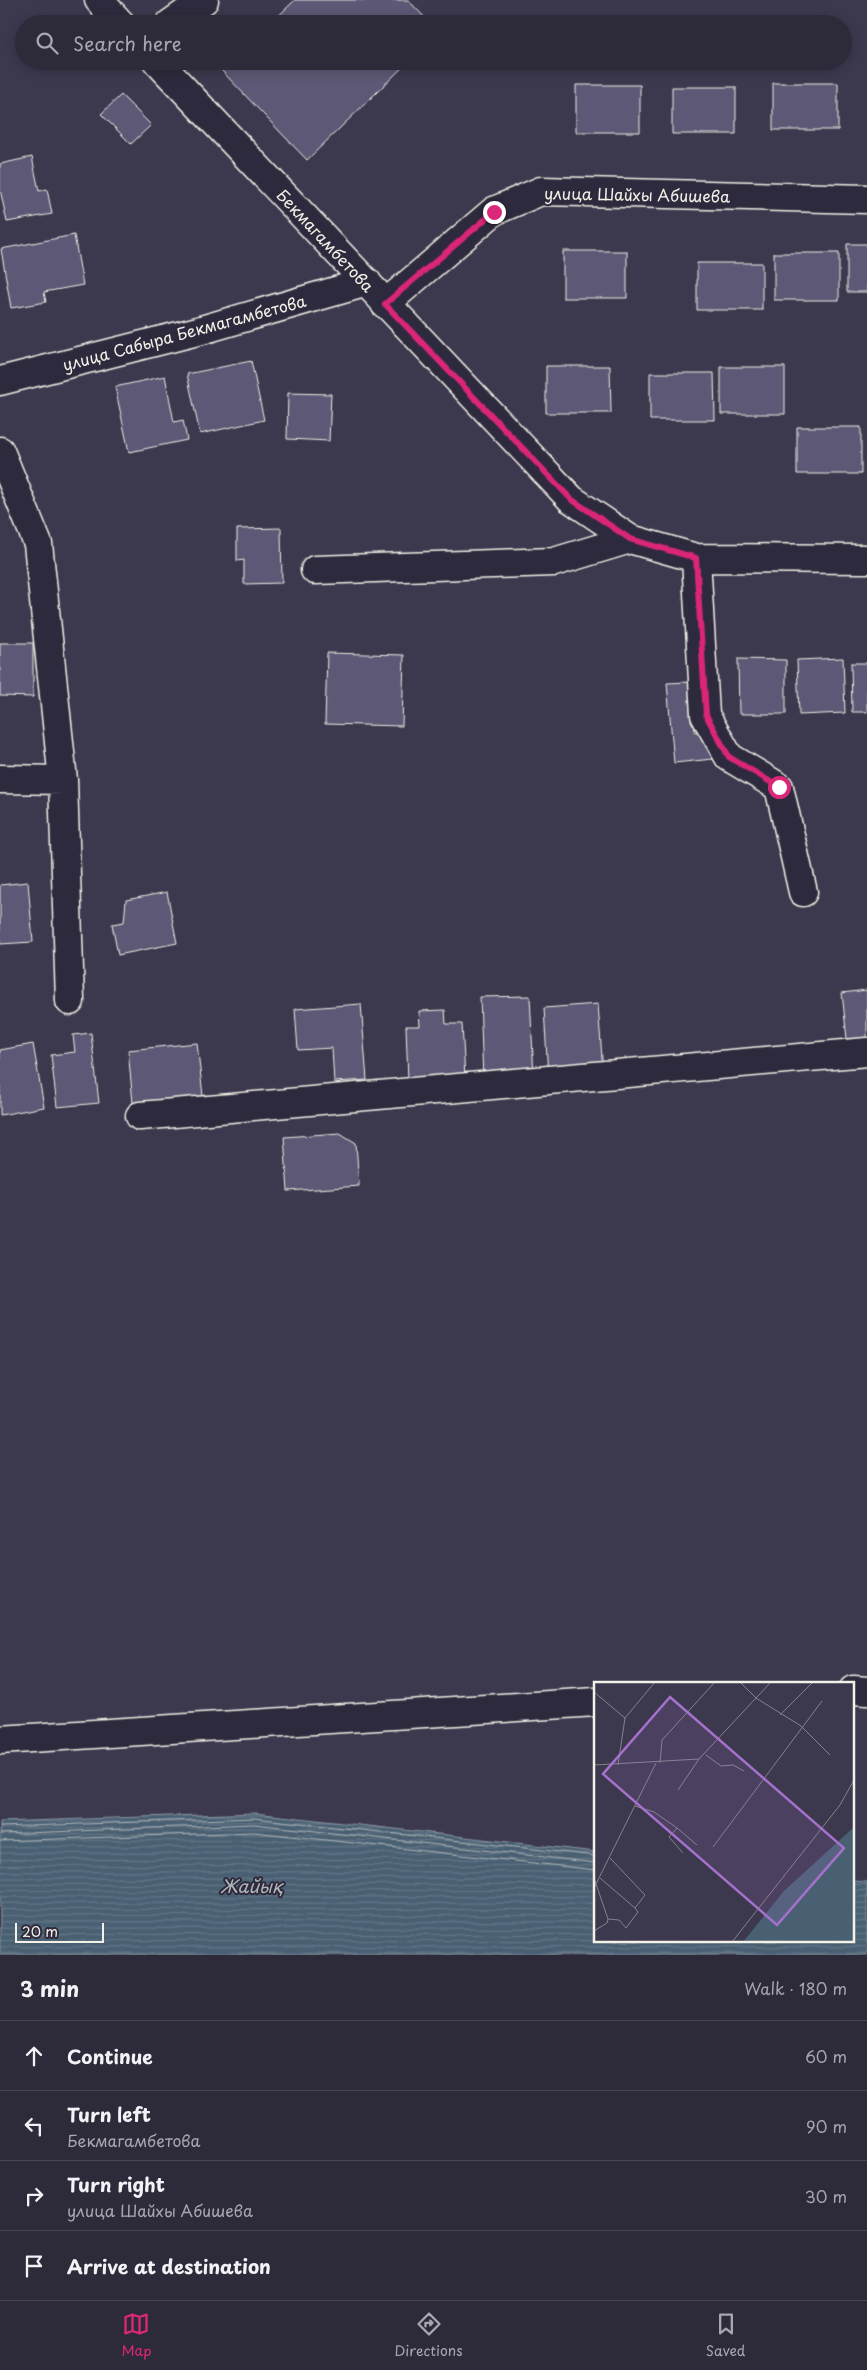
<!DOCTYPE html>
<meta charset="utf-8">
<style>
body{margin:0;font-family:"Playpen Sans",sans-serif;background:#353242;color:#f1f3f6}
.scale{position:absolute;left:15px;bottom:12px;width:89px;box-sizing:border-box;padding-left:5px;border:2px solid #f4f1e8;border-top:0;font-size:14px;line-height:18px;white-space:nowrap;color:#f4f1e8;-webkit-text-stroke:4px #2f2a3d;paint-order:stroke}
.stop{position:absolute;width:15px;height:15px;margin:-11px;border:4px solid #db2777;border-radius:50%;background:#fff}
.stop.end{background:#db2777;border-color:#fff;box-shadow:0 1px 5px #0008}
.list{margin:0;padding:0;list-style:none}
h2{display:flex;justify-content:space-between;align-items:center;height:65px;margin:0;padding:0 20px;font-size:21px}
h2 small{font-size:16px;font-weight:400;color:#a7a7af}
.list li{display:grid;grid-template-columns:32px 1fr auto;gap:15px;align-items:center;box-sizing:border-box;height:70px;padding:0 20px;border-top:1px solid #484654}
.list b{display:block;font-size:19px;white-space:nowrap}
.list p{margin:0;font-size:16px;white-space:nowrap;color:#a7a7af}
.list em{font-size:16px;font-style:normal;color:#a7a7af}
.icon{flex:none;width:28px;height:28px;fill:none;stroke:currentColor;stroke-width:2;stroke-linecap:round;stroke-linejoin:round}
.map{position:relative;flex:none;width:867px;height:1955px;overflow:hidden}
.search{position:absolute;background:#2d2a3a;box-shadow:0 2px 12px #0003;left:15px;right:15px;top:15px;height:55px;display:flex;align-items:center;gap:12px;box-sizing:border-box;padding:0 18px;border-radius:28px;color:#a7a7af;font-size:19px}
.sheet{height:345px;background:#2d2a3a}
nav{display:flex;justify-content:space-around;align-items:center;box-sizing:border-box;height:70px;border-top:1px solid #484654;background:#2d2a3a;font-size:14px;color:#a7a7af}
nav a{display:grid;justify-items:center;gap:2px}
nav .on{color:#db2777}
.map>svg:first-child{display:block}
.water{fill:url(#water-rules);stroke:#8d9aa2}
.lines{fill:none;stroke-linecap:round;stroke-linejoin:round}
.shore{stroke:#b0b7b9;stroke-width:1}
.building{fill:#5c5875;stroke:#f4f1e8}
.minor-casing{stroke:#f4f1e8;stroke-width:31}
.minor{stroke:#2f2a3d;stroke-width:28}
.route{stroke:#db2777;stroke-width:6}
.labels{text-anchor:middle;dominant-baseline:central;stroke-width:4;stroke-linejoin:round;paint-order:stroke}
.street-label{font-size:16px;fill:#f4f1e8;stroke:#2f2a3d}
.water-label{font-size:18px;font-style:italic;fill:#b0b7b9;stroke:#2f2a3d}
.inset-road{fill:none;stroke:#86828c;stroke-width:1}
.view{fill:#a571cd;fill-opacity:0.15;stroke:#a571cd;stroke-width:2.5}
.inset-edge{fill:none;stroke:#f4f1e8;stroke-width:2.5}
</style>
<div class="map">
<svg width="867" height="1955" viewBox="0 0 867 1955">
<defs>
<pattern id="water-rules" width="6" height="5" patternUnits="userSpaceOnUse" patternTransform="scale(1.25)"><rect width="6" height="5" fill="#496073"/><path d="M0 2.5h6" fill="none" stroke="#647787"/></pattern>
</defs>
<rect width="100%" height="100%" fill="#3c384e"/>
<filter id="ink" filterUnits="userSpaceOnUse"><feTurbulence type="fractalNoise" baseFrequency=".02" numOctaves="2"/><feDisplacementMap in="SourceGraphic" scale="10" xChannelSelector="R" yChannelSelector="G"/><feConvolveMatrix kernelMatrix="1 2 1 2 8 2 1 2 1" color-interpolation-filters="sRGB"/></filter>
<g filter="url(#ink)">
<path class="water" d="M255,1813l341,39v89h257v-60l14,1v73h-867v-133z"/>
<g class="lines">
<path class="shore" d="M0,1827l254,-9 342,38
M0,1834l254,-10 342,39
M0,1841l254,-9 342,38"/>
</g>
<path class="building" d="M295,0h113l23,24h-161z
M231,61h178l-102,99 -85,-89z
M773,83h65v47h-65z
M576,85h64v47h-64z
M672,87h64v47h-64z
M121,95l30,30 -20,19 -30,-30z
M32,157l7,34 8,-2 5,25 -45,8 -7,-33v-25z
M74,235l9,50 -39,7 2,10 -35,6 -10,-59z
M847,244h20v48h-20z
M563,251h64v47h-64z
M774,253h65v47h-65z
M697,263h65v47h-65z
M251,361l13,59 -64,14 -13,-60z
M546,366h64l1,47h-65z
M721,367h64v47h-64z
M650,373h64l1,47h-65z
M165,376l9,46 9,-2 4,20 -58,12 -14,-65z
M288,393l43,1 -2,47 -42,-2z
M797,427h64v47h-64z
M281,528l1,55 -38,1v-24l-7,1v-32z
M0,643h33v54l-33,-1z
M327,653l77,2 -2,71 -77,-2z
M843,658l2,55 -46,2 -2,-55z
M738,659l48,1v54h-47z
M851,663h16v49h-15z
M690,682l5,50 15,-2 3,29 -39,4 -7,-80z
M28,882l5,60 -33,2v-59z
M167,892l10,51 -59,12 -6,-31 12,-2 2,-22z
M867,990v55l-19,3 -6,-55z
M530,996l4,82 -51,2 -3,-83z
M361,1004l6,76 -33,2 -2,-34 -34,2 -3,-41z
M598,1004l5,68 -55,4 -4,-68z
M445,1010l1,14h16l3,54 -57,2 -2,-54h14l-1,-15z
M91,1033l8,70 -42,4 -6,-52 24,-3 -2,-17z
M197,1043l6,53 -70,7 -5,-53z
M33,1044l11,63 -44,8v-65z
M340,1133l16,10 3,43 -71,5 -4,-54z"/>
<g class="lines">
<defs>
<path id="minor" d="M99,0l22,24
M170,24l34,-24
M157,61l414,438 59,40 66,19 171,1
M385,304l109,-93 47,-20 326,8
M0,381l198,-50 169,-49
M0,451l38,93 25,236 -63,-1
M696,558l9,157 24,42 50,30 24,105
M315,570l239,-8 76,-23
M63,780l7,221
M140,1116l727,-64
M853,1690l14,1
M0,1740l596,-38"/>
</defs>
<use href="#minor" class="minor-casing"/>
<use href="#minor" class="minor"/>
</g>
</g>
<g class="lines" filter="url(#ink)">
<path class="route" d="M494,212l-109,92 186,195 59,40 66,19 10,157 23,42 50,30"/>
</g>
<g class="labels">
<g class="street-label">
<text transform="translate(637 194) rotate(1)">улица Шайхы Абишева</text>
<text transform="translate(326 240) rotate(47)">Бекмагамбетова</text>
<text transform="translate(184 332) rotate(-15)">улица Сабыра Бекмагамбетова</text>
</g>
<g class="water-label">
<text x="251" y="1885">Жайық</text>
</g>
</g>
<g transform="translate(594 1682)">
<rect width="260" height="260" fill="#3c384e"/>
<path d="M260,145v115h-111l41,-51z" fill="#496073"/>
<path class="inset-road" d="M146,0l16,16 45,28 29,29M0,10l31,26M186,33l33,-33M112,73l15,11 12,-1 11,6M66,81l2,-23 53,-58M0,83l105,-6 72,-77M24,83l7,-47 30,-36M84,108l21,-31M41,124l19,6 23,16 -8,9 14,16M83,146l20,17M119,165l109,-146M0,196l14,41 -1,4 -13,8M6,196l35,30M0,206l62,-125M14,237l11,1 7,8 12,-16 -3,-4 10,-13 -35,-37M138,260l108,-137 14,-25"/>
<path class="view" d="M76,15l174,151 -67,77 -174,-151z"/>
<rect width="260" height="260" class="inset-edge"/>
</g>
</svg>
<div class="scale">20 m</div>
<div class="stop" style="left:779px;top:787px"></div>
<div class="stop end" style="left:494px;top:212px"></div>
<div class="search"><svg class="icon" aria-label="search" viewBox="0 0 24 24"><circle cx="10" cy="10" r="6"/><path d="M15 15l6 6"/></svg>Search here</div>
</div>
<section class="sheet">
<h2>3 min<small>Walk · 180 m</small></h2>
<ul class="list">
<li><svg class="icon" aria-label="ahead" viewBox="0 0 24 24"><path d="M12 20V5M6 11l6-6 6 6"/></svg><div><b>Continue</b></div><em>60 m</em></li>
<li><svg class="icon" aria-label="left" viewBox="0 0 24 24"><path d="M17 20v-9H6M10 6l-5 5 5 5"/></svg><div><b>Turn left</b><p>Бекмагамбетова</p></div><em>90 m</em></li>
<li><svg class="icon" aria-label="right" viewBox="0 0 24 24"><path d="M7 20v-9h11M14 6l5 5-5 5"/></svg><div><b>Turn right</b><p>улица Шайхы Абишева</p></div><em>30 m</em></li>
<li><svg class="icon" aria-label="arrive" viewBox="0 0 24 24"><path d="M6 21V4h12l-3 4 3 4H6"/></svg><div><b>Arrive at destination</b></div></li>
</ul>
</section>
<nav>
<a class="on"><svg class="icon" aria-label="map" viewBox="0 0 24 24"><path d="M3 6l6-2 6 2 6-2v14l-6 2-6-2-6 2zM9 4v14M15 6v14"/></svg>Map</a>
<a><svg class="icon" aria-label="directions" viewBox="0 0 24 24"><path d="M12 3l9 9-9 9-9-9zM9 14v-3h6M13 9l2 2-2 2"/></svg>Directions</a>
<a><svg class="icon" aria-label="saved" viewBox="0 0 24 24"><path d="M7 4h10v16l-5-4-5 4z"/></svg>Saved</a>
</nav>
